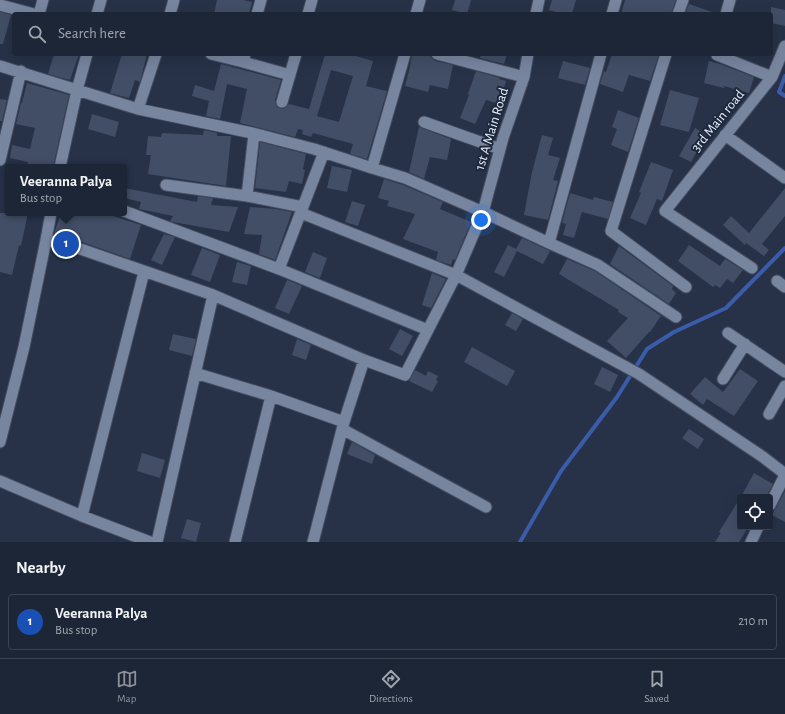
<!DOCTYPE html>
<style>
body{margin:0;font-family:"Alegreya Sans",sans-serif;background:#252e3e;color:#f1f3f6}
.controls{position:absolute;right:12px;bottom:12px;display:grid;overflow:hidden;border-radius:4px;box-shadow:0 4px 16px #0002}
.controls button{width:36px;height:36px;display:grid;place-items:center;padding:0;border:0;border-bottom:1px solid #3b4351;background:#1d2636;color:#f1f3f6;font:20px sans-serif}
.you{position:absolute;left:481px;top:220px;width:14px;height:14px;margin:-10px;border:3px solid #fff;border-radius:50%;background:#1a73e8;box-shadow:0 0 0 6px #1a73e833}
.badge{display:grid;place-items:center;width:26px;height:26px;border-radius:50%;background:#8c9099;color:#fff;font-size:13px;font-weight:700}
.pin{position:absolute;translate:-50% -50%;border:2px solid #fff;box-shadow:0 1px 4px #0006}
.popup{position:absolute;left:5px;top:164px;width:122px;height:52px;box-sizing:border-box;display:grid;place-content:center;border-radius:4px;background:#1d2636;filter:drop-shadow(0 1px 3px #0005);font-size:13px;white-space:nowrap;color:#a0a5ad}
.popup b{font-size:15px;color:#f1f3f6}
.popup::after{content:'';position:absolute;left:50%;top:100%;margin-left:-8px;border:8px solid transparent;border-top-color:#1d2636}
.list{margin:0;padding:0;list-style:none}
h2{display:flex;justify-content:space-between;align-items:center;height:52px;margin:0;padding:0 16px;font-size:17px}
h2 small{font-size:13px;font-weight:400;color:#a0a5ad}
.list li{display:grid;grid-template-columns:26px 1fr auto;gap:12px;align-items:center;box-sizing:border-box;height:56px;margin:0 8px 8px;padding:0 8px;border:1px solid #3b4351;border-radius:4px}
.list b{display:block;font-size:15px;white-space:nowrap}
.list p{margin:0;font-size:13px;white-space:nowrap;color:#a0a5ad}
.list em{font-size:13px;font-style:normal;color:#a0a5ad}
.icon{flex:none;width:22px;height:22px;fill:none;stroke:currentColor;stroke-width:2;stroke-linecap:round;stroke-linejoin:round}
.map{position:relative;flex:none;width:785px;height:542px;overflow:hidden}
.search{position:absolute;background:#1d2636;box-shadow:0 4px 16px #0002;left:12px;right:12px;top:12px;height:44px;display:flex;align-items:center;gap:10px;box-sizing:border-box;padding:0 14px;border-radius:4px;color:#a0a5ad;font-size:15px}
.sheet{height:116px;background:#1d2636}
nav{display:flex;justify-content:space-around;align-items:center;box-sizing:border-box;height:56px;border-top:1px solid #3b4351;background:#1d2636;font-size:11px;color:#a0a5ad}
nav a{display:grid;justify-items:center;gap:2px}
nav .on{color:#8c9099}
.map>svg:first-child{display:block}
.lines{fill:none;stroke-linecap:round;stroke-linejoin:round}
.stream{stroke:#3a5ca9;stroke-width:4}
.building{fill:#424e66;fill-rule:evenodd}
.street-casing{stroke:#444d60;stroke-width:13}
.street{stroke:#78859f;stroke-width:11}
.labels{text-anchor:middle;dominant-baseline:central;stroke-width:4;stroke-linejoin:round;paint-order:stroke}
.street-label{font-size:14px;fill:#e8f0fe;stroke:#1d283d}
</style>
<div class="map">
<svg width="785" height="542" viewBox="0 0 785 542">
<rect width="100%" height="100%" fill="#273248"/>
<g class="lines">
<path class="stream" d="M785,76l-6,16 6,4
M520,542l41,-71 56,-74 30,-48 27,-17 52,-24 59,-60"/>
</g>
<path class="building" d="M217,0h26l9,2 -3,12h-35z
M455,0h16l-4,14 -15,-4z
M552,0h24l-4,14h-9l-14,-4z
M625,0h51l-5,14h-50z
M689,4l23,8v2h-27z
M771,7l14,3v16l-14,-3z
M0,12l11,3 -8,29h-3z
M54,54h25l-9,26 -22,-6z
M122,54h25l-7,28 -5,-2 -6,18 -19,-5z
M325,54h24l24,7 -7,25 21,5 -20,68 -17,-5 3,-10 -40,-11 -2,4 -9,-3 1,-4 -5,-1 -3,8 -55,-14 7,-34 -20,-5 -7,35 -14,-3 3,-15 -17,-5 3,-11 19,6 7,-27 60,16 -6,20 2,7 6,2 6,-5 20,5zM331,70l22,6 -14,46 -22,-6z
M412,54h12l6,2 5,5 18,4 -5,24 -18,-4 -2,7 -23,-6 5,-19z
M481,54h26l-3,10 -24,-6z
M612,54h47l-9,27 -21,-6 -6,17 -23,-8 4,-13 2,1z
M563,61l27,7 -5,17 -27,-7z
M709,61l11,3 34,13 -5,16 -25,-7v2l-20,-5z
M476,71l24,7 -1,1 7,2 -7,23 -13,-4 -11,24 -15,-6 9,-23 -1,-1z
M27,83l42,12 -16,72h-26l1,-5 -18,-4 2,-13 18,4 5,-21 -19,-4 5,-21h1z
M670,90l29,8 -10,34 -29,-7z
M0,99l7,1 -5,21h-2z
M618,110l21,8 -11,34 -17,-7 6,-16 -5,-2z
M92,114l27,8 -4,15 -27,-8z
M419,127l32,12 -4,21 -17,-3 -6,22 -15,-7z
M695,128l11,7 -15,27 -12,-6z
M204,130l13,3v3h14l-5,50 -78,-12 3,-19h-5l2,-19 13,1 1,-4 41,2z
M542,135l11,3 -5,17 12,3 -7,22 5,1 -2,8 -8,31 -24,-5 8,-43z
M260,142l46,12 -3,15 2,1 -3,14 -13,-3 -3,11 -31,-4z
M651,162l22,8 -11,31 -5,-2 -11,26 -16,-7 11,-25 -2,-1z
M332,166l20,4 -5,22 -20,-4z
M384,179l19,6 40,17 -3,7 31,13 -16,38 -2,-1 -2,6 -15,-5 2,-8 -35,-13 12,-25 -28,-8 2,-5 -11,-3z
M124,188l73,14 1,-6 15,2 -2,7 27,2 -9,25 -56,-10 -3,-1 3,-5 -34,-7 2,-7 -17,-4z
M785,188v28l-23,28 7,6 -5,6 -18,-13 -1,2 -22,-20 8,-9 18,17z
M570,193l23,7 1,-3 19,5 -5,17 -26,-7 -8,26 -11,-3 3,-11 -4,-1z
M352,201l13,4 -7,21 -13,-4z
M250,207l26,2 16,3 -17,48 -16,-6 3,-19 -18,-1z
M0,213h28l-7,33 -2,-1 -7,30 -12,-3z
M61,213h43l37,12 -11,34 -62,-22 -14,-3z
M164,234l11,3 -13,28 -11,-5z
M522,238l28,13 -7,13 -26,-13 -13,26 -10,-5 14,-27 8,4z
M689,245l31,21 5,-7 18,11 -10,13 -6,-4 -7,9 -5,-3 -2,2 -35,-26z
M619,246l54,40 -1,3 4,4 -7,11 -59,-40z
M202,248l18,7 -10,27 -19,-7z
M313,252l14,6 -7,20 -15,-6z
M567,259l28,12 66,45 -11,16h-1l-23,26 -19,-17 21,-23 -10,-6 1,-2 -60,-36z
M237,262l14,4 -4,19 -15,-3z
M432,273l14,6 -15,29 -9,-3z
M287,280l15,6 -13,28 -14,-6z
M512,313l11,6 -7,12 -11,-6z
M400,329l13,7 -11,20 -13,-7z
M173,334l23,5 -4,17 -23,-6z
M297,339l14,6 -5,15 -14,-5z
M472,347l43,24 -8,15 -43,-24z
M602,367l16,8 -8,17 -16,-8z
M740,369l18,12 -24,35 -27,-17 -4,6 -13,-11 15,-17 18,15z
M415,370l11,6 2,-5 10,5 -2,4 2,1 -6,11 -23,-11z
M689,429l15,10 -6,10 -16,-11z
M352,442l23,13 -3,9 -25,-10z
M142,453l23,7 -5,18 -23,-7z
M754,473l19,11 -7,13h-25z
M785,491v31l-13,-7z
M740,498v29h4l3,2 -8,13h-24l6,-9 -2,-1z
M187,519l14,4 -5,19 -15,-4z"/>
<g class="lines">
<defs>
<path id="street" d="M0,5l34,9
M39,14l4,-14
M97,14l4,-14
M170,14l4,-14
M257,14l4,-14
M308,14l4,-14
M416,14l4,-14
M536,14l3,-14
M612,14l4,-14
M678,14l5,-14
M726,14l4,-14
M211,54l32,8
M245,54l-2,8 47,13
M437,54l87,23
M528,54l-4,23 -21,61 -20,74 -27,63 183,99 124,83 22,17
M666,54l-55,177 75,56
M717,54v1l55,22
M0,66l138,43 114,24 62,16 58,19 33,10 78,34 66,31 52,-189
M282,102l14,-48
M138,109l18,-55
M424,122l76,27
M254,134l-7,62 56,11
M725,135l60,43
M324,152l-45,117 149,61
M0,160l21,-89
M60,167l17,-77 10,-36
M372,168l33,-114
M166,185l81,11
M124,211l155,58
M51,213l-5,27 20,4 147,51 151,65 41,15 51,-100 -155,-62
M549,243l49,22 78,52
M752,268l-87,-57 107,-134 13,-31
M777,281l8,6
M728,333l57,39
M195,373l76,23 73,26
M723,379l22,-35
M769,414l16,-28
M342,429l144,78
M0,442l24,-95 22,-107
M0,481l82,35 68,26
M770,505l15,-30
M82,516l62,-244
M157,542l56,-247
M235,542l36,-146
M313,542l31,-120 20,-62
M751,542l7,-15"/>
</defs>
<use href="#street" class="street-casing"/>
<use href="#street" class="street"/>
</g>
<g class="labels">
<g class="street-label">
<text transform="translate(718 121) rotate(-51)">3rd Main road</text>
<text transform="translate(492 129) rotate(-73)">1st A Main Road</text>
</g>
</g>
</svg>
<div class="controls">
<button><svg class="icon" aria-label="locate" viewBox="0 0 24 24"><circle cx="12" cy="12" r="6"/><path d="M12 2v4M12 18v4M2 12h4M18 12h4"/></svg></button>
</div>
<div class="you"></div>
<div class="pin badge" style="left:66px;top:244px;background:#1a4fb4">1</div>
<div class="popup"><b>Veeranna Palya</b>Bus stop</div>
<div class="search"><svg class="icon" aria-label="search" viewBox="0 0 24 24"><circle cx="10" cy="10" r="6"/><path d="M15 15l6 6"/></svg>Search here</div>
</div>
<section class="sheet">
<h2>Nearby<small></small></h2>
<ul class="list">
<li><span class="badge" style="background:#1a4fb4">1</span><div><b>Veeranna Palya</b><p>Bus stop</p></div><em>210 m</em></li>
</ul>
</section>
<nav>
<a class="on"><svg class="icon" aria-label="map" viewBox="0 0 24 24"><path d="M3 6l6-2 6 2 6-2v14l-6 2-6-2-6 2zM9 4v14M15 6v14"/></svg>Map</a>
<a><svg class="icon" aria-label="directions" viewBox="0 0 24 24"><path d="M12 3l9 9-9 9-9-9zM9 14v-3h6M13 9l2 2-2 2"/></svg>Directions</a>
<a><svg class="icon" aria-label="saved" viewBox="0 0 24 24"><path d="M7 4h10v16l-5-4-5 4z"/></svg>Saved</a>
</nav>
